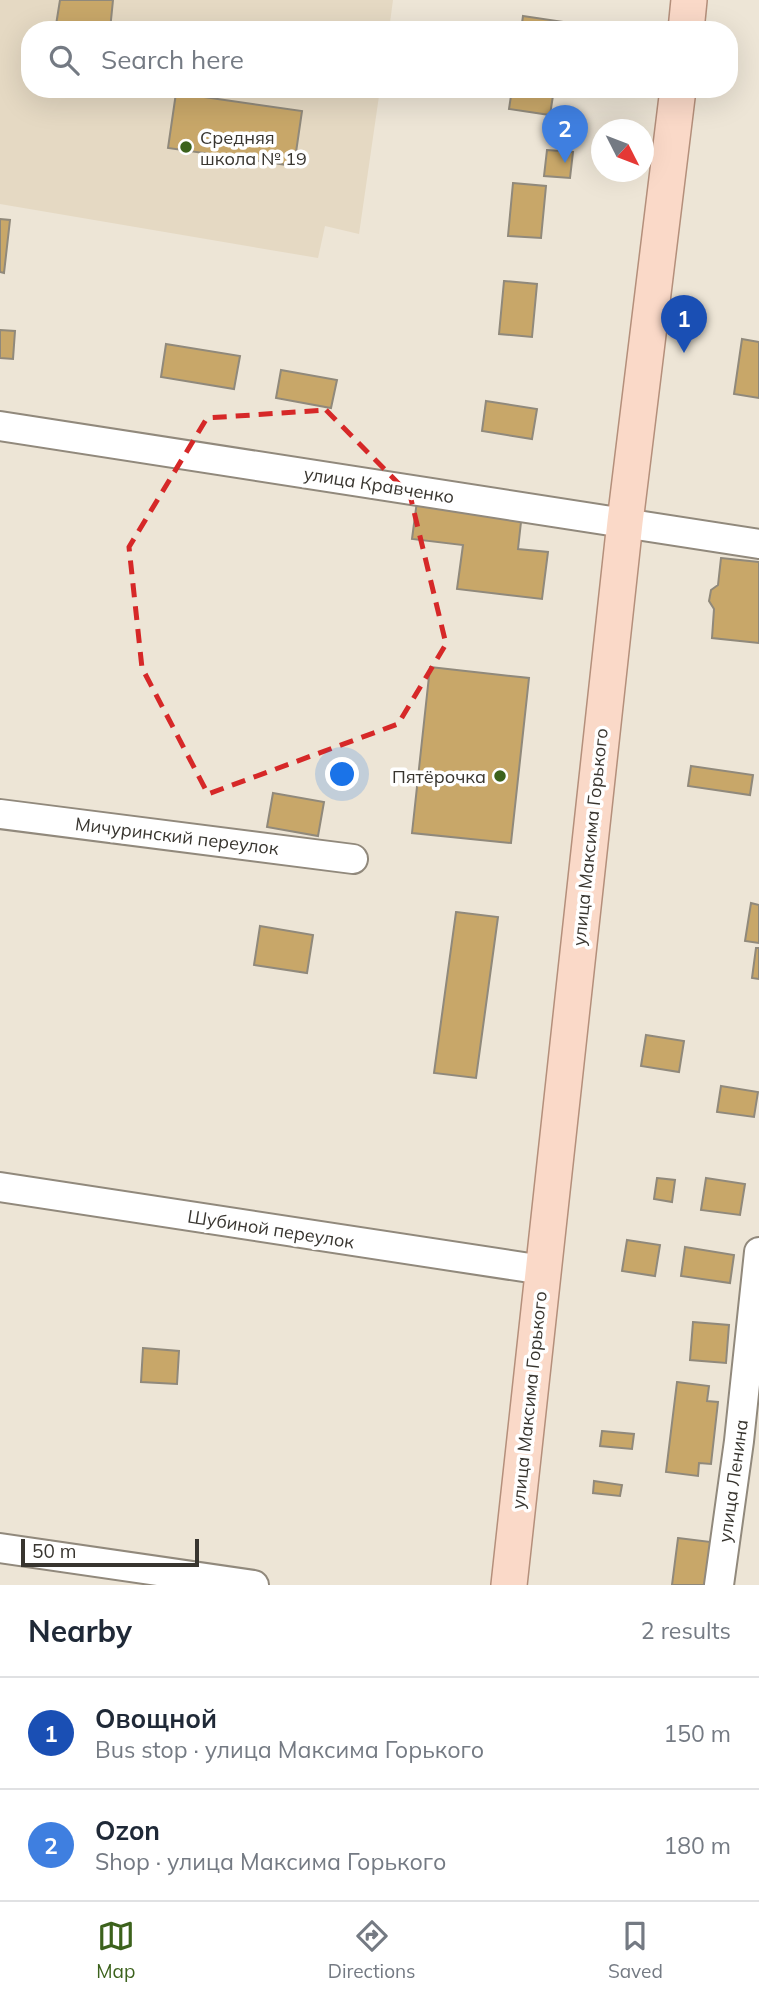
<!DOCTYPE html>
<meta charset="utf-8">
<style>
body{margin:0;font-family:Mulish,sans-serif;background:#f6f6f7;color:#1f2937}
.compass{position:absolute;left:591px;top:119px;width:63px;height:63px;border-radius:50%;background:#fff;box-shadow:0 7px 28px #0002;rotate:132deg}
.scale{position:absolute;left:21px;bottom:18px;width:178px;box-sizing:border-box;padding-left:7px;border:4px solid #38352f;border-top:0;font-size:19px;line-height:24px;white-space:nowrap;color:#38352f;-webkit-text-stroke:5px #fff;paint-order:stroke}
.you{position:absolute;left:343px;top:775px;width:24px;height:24px;margin:-18px;border:5px solid #fff;border-radius:50%;background:#1a73e8;box-shadow:0 0 0 10px #1a73e833}
.badge{display:grid;place-items:center;width:46px;height:46px;border-radius:50%;background:#3c621c;color:#fff;font-size:23px;font-weight:700}
.pin{position:absolute;translate:-50% -58px;filter:drop-shadow(0 2px 4px #0008)}
.pin::after{content:'';position:absolute;top:37px;width:24px;height:21px;background:inherit;clip-path:polygon(0 0,100% 0,50% 100%)}
.list{margin:0;padding:0;list-style:none}
h2{display:flex;justify-content:space-between;align-items:center;height:91px;margin:0;padding:0 28px;font-size:30px}
h2 small{font-size:23px;font-weight:400;color:#747a83}
.list li{display:grid;grid-template-columns:46px 1fr auto;gap:21px;align-items:center;box-sizing:border-box;height:112px;padding:0 28px;border-top:2px solid #e0e1e3}
.list b{display:block;font-size:26px;white-space:nowrap}
.list p{margin:0;font-size:23px;white-space:nowrap;color:#747a83}
.list em{font-size:23px;font-style:normal;color:#747a83}
.icon{flex:none;width:38px;height:38px;fill:none;stroke:currentColor;stroke-width:2;stroke-linecap:round;stroke-linejoin:round}
.map{position:relative;flex:none;width:759px;height:1585px;overflow:hidden}
.search{position:absolute;background:#fff;box-shadow:0 7px 28px #0002;left:21px;right:21px;top:21px;height:77px;display:flex;align-items:center;gap:18px;box-sizing:border-box;padding:0 24px;border-radius:28px;color:#747a83;font-size:26px}
.sheet{height:315px;background:#fff}
nav{display:flex;justify-content:space-around;align-items:center;box-sizing:border-box;height:98px;border-top:2px solid #e0e1e3;background:#fff;font-size:19px;color:#747a83}
nav a{display:grid;justify-items:center;gap:4px}
nav .on{color:#3c621c}
.map>svg:first-child{display:block}
.built{fill:#e5d9c3}
.building{fill:#c8a769;stroke:#90897b;stroke-width:2}
.lines{fill:none;stroke-linecap:round;stroke-linejoin:round}
.minor-casing{stroke:#91897c;stroke-width:32}
.major-casing{stroke:#b48f7b;stroke-width:38}
.minor{stroke:#fff;stroke-width:28}
.major{stroke:#fad9c8;stroke-width:35}
.marked{fill:none;stroke:#d62828;stroke-width:5;stroke-dasharray:14 9;stroke-linejoin:round}
.poi-dot{fill:#3c621c;stroke:#fff;stroke-width:2.5}
.labels{text-anchor:middle;dominant-baseline:central;stroke-width:7;stroke-linejoin:round;paint-order:stroke}
.poi-label{font-size:18px;fill:#38352f;stroke:#fff;text-anchor:start}
.street-label{font-size:18px;fill:#38352f;stroke:#fff}
</style>
<div class="map">
<svg width="759" height="1585" viewBox="0 0 759 1585">
<rect width="100%" height="100%" fill="#ede5d6"/>
<path class="built" d="M0,0h393l-4,30h-359v59h350l-21,145 -34,-8 -7,32 -318,-54z"/>
<path class="building" d="M60,0h53l-3,30h-47l1,-4 -8,-1z
M523,16l41,6 -1,8h-42z
M512,89h42l-4,26 -41,-6z
M176,93l126,18 -8,55 -126,-18z
M547,150l26,2 -3,26 -26,-2z
M513,183l33,3 -5,52 -33,-2z
M0,219l10,1 -6,53 -4,-1z
M504,281l33,3 -5,53 -33,-3z
M0,330l15,1 -2,28 -13,-1z
M742,339l17,3v56l-25,-4z
M166,344l74,12 -6,33 -73,-12z
M281,370l56,10 -6,28 -55,-10z
M486,401l51,8 -5,30 -50,-8z
M417,501l105,12 -4,36 30,3 -6,47 -85,-10 6,-44 -51,-6z
M721,558l38,4v81l-47,-5 2,-29 -5,-8 2,-11 7,-5z
M430,667l99,11 -18,165 -99,-10z
M691,766l62,9 -3,20 -62,-9z
M273,793l51,9 -6,34 -51,-9z
M751,903l8,2v38l-14,-2z
M456,912l42,5 -22,161 -42,-5z
M260,926l53,9 -6,38 -53,-8z
M756,948h3v31l-7,-1z
M646,1035l38,6 -5,31 -38,-6z
M721,1086l37,6 -4,25 -37,-5z
M657,1178l18,2 -3,22 -18,-3z
M706,1178l39,6 -5,31 -39,-5z
M627,1240l33,5 -5,31 -33,-5z
M685,1247l49,8 -4,28 -49,-7z
M693,1322l36,3 -3,38 -36,-3z
M143,1348l36,3 -2,33 -36,-2z
M677,1382l32,4 -2,15 11,1 -7,62 -12,-1 -1,13 -32,-4z
M602,1431l32,3 -2,15 -32,-3z
M594,1481l28,4 -2,11 -27,-3z
M678,1538l33,4 -5,43h-34z"/>
<g class="lines">
<defs>
<path id="minor" d="M0,426l759,118
M0,814l353,45
M0,1187l543,83
M0,1548l254,37
M719,1585l20,-144 20,-189"/>
<path id="major" d="M686,30l3,-30
M509,1585l116,-1063 53,-433"/>
</defs>
<use href="#minor" class="minor-casing"/>
<use href="#major" class="major-casing"/>
<use href="#minor" class="minor"/>
<use href="#major" class="major"/>
</g>
<path class="marked" d="M326,410l84,85 36,149 -48,80 -190,70 -66,-126 -13,-121 78,-129z"/>
<g class="poi-dot">
<circle cx="186" cy="147" r="7"/>
<circle cx="500" cy="776" r="7"/>
</g>
<g class="labels">
<g class="poi-label">
<text x="200" y="137">Средняя<tspan x="200" dy="21">школа № 19</tspan></text>
<text x="486" y="776" text-anchor="end">Пятёрочка</text>
</g>
<g class="street-label">
<text transform="translate(379 485) rotate(9)">улица Кравченко</text>
<text transform="translate(177 836) rotate(7)">Мичуринский переулок</text>
<text transform="translate(590 837) rotate(-84)">улица Максима Горького</text>
<text transform="translate(271 1229) rotate(9)">Шубиной переулок</text>
<text transform="translate(529 1400) rotate(-84)">улица Максима Горького</text>
<text transform="translate(733 1481) rotate(-82)">улица Ленина</text>
</g>
</g>
</svg>
<svg class="compass" viewBox="-18 -18 36 36"><path d="M0-13l5 13h-10z" fill="#e53935"/><path d="M0 13l5-13h-10z" fill="#747a83"/></svg>
<div class="scale">50 m</div>
<div class="you"></div>
<div class="pin badge" style="left:684px;top:353px;background:#1a4fb4">1</div>
<div class="pin badge" style="left:565px;top:163px;background:#3f7fe0">2</div>
<div class="search"><svg class="icon" aria-label="search" viewBox="0 0 24 24"><circle cx="10" cy="10" r="6"/><path d="M15 15l6 6"/></svg>Search here</div>
</div>
<section class="sheet">
<h2>Nearby<small>2 results</small></h2>
<ul class="list">
<li><span class="badge" style="background:#1a4fb4">1</span><div><b>Овощной</b><p>Bus stop · улица Максима Горького</p></div><em>150 m</em></li>
<li><span class="badge" style="background:#3f7fe0">2</span><div><b>Ozon</b><p>Shop · улица Максима Горького</p></div><em>180 m</em></li>
</ul>
</section>
<nav>
<a class="on"><svg class="icon" aria-label="map" viewBox="0 0 24 24"><path d="M3 6l6-2 6 2 6-2v14l-6 2-6-2-6 2zM9 4v14M15 6v14"/></svg>Map</a>
<a><svg class="icon" aria-label="directions" viewBox="0 0 24 24"><path d="M12 3l9 9-9 9-9-9zM9 14v-3h6M13 9l2 2-2 2"/></svg>Directions</a>
<a><svg class="icon" aria-label="saved" viewBox="0 0 24 24"><path d="M7 4h10v16l-5-4-5 4z"/></svg>Saved</a>
</nav>
